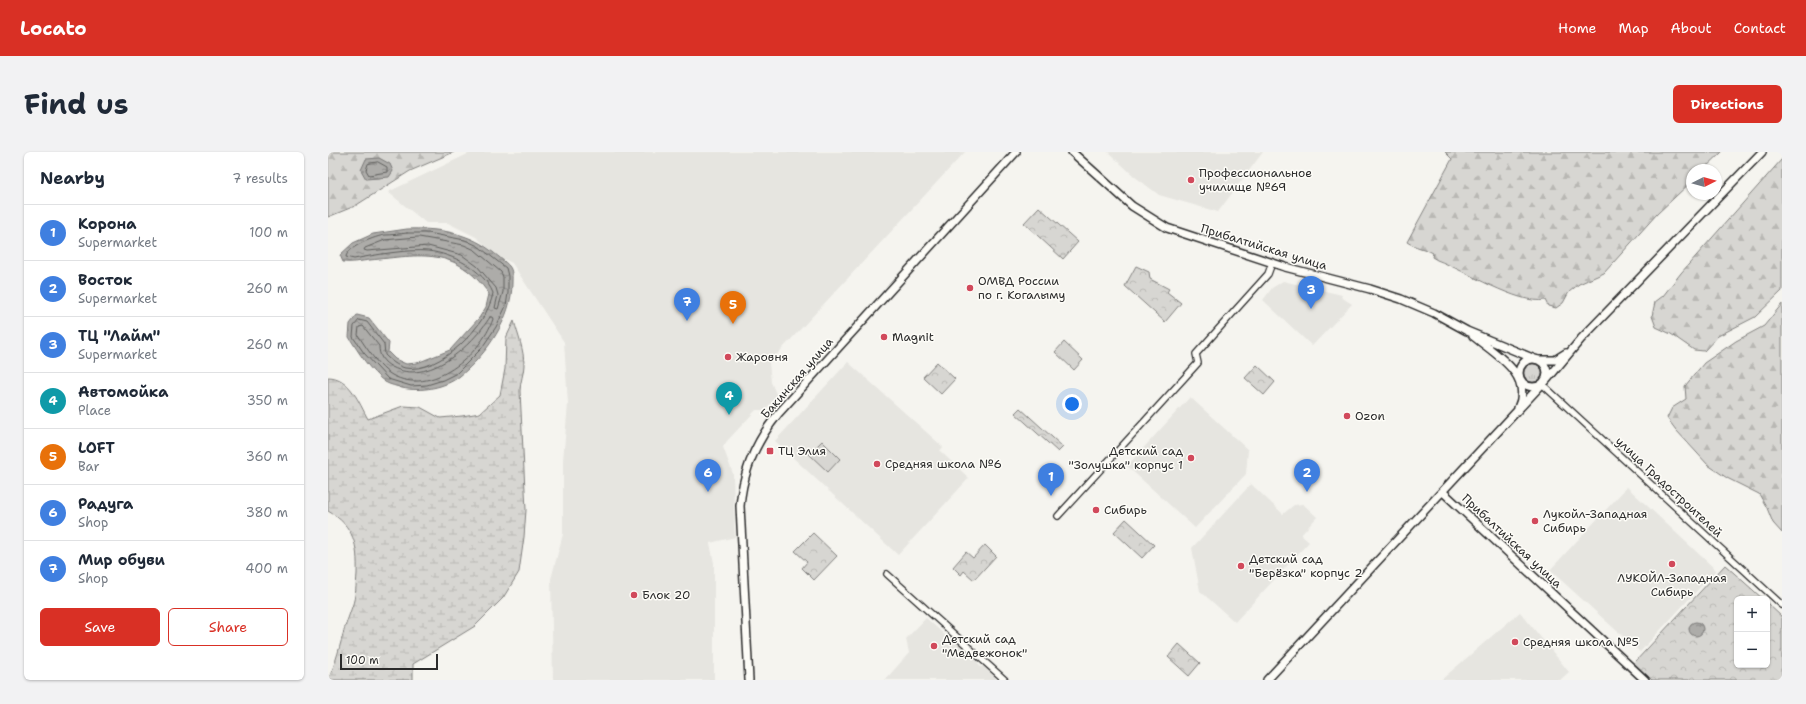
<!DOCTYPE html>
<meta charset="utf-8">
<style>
body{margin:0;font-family:"Shantell Sans",sans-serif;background:#f2f2f3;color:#1f2937}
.controls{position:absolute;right:12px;bottom:12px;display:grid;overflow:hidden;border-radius:6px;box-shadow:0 1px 3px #0004}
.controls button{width:36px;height:36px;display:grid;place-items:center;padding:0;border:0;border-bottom:1px solid #e0e1e3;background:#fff;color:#1f2937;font:20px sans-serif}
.compass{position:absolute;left:1358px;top:12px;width:36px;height:36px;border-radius:50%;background:#fff;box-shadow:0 1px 3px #0004;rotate:84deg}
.scale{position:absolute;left:12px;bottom:10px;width:98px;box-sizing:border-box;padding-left:4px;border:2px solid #2b2b2b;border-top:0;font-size:11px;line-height:14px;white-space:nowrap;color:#2b2b2b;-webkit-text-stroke:3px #fdfcf7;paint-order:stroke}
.you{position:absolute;left:744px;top:252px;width:14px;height:14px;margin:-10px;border:3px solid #fff;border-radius:50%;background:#1a73e8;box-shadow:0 0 0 6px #1a73e833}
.badge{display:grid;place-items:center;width:26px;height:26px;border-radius:50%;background:#d93025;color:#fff;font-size:13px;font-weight:700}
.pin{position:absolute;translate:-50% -33px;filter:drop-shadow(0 1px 2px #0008)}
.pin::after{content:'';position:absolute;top:21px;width:14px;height:12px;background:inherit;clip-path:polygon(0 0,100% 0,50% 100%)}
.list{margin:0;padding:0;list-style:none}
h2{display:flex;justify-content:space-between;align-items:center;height:52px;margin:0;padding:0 16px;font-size:17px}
h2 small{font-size:13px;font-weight:400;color:#747a83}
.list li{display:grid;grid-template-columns:26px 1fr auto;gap:12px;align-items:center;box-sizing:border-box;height:56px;padding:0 16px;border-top:1px solid #e0e1e3}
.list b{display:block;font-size:15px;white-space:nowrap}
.list p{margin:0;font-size:13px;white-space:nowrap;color:#747a83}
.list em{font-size:13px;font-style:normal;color:#747a83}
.actions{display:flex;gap:8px;padding:12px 16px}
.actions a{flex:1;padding:9px 0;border:1px solid #d93025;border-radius:6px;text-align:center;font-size:14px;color:#d93025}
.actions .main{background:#d93025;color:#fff}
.map{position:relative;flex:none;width:1454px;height:528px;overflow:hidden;border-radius:6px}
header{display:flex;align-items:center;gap:24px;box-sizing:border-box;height:56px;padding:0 20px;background:#d93025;color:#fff}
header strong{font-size:19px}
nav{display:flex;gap:22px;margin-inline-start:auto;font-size:14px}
.intro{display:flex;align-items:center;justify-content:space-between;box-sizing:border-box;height:96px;padding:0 24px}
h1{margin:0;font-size:28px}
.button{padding:10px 18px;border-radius:6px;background:#d93025;color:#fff;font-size:14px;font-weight:700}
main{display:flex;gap:24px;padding:0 24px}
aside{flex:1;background:#fff;border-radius:6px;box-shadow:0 1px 3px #0004}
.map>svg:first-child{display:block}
.built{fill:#e6e5e0}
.grass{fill:url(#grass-tufts);stroke:#81807e}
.forest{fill:url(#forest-firs);stroke:#81807e}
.wetland{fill:url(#wetland-marsh);stroke:#81807e}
.park{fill:url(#park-crowns);stroke:#81807e}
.pitch{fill:#d7d6d2;stroke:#81807e}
.water{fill:url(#water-ripples);stroke:#797877}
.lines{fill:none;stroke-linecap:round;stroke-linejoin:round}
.shore{stroke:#5f5f5d;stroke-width:1}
.minor-casing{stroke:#2b2b2b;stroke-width:8}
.tertiary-casing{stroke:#2b2b2b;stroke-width:10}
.minor{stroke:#fdfcf7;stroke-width:5.5}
.tertiary{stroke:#fdfcf7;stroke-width:7}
.poi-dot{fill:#d1495b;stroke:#fdfcf7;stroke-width:1.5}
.labels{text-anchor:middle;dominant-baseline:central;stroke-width:3;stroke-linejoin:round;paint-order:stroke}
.poi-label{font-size:12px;fill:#2b2b2b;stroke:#fdfcf7;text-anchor:start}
.street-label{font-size:12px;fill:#2b2b2b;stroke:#fdfcf7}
</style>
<header>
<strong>Locato</strong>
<nav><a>Home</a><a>Map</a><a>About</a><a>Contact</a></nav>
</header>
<div class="intro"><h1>Find us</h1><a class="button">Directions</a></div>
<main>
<aside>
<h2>Nearby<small>7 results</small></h2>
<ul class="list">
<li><span class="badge" style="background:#3f7fe0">1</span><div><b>Корона</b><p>Supermarket</p></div><em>100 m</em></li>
<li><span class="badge" style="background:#3f7fe0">2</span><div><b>Восток</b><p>Supermarket</p></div><em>260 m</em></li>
<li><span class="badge" style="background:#3f7fe0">3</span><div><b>ТЦ &quot;Лайм&quot;</b><p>Supermarket</p></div><em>260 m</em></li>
<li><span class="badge" style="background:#0f9aa8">4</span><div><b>Автомойка</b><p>Place</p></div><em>350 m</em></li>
<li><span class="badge" style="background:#e8710a">5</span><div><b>LOFT</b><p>Bar</p></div><em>360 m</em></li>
<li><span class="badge" style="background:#3f7fe0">6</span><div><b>Радуга</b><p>Shop</p></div><em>380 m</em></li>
<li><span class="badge" style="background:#3f7fe0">7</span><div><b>Мир обуви</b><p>Shop</p></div><em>400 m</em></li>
</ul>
<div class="actions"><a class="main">Save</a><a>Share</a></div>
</aside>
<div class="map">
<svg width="1454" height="528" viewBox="0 0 1454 528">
<defs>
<pattern id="grass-tufts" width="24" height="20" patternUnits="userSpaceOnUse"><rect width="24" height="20" fill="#d7d6d2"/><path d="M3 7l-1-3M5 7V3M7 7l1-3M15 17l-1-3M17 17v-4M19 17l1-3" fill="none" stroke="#b9b8b4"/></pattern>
<pattern id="forest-firs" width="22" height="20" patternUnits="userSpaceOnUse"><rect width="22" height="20" fill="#d7d6d2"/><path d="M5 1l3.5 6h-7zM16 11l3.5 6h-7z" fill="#b9b8b4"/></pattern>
<pattern id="wetland-marsh" width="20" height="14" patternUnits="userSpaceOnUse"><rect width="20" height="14" fill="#d7d6d2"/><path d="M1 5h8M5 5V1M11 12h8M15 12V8" fill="none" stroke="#b9b8b4"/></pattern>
<pattern id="park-crowns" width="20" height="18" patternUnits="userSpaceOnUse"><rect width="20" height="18" fill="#d7d6d2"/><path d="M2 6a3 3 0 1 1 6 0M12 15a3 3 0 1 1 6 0" fill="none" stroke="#b9b8b4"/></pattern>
<pattern id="water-ripples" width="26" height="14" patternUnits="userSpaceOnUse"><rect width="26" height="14" fill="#adaca9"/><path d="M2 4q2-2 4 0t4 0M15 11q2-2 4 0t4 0" fill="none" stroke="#8d8c8a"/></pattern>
</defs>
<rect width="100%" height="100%" fill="#f5f4ef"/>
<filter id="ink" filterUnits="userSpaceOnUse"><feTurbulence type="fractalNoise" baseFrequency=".025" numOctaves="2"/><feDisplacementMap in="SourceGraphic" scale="8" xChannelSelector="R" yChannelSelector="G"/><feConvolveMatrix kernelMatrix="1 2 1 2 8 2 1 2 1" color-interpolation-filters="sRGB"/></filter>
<g filter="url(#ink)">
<path class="built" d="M144,0h493l-196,211 2,19 5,12v3l-11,13h-9l-29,31 -4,6 10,27 2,63 -25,6 4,20v117h-161l-2,-101 12,-45v-74l5,-56 -4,-62 -52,-79 -15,-7 -21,-19 -28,-14h-22l-38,-31z
M780,0h155l-45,60 -59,-17 -25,-19z
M955,129l59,14 -1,2 11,7 -40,42 -49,-46 9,-12z
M520,210l95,85 -3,4 29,27 -71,77 -123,-114z
M862,245l58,53 -2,24 -51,54 -68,-62z
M923,332l32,30 11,-9 9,-1 14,13 -16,18 8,7 -74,80 -35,-31 -8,-43z
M1299,335l89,83 -76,82 -90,-82z
M1192,460l49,60 -9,8h-119z
M598,466l20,18 2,-2 30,27v3l3,3 3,-1 11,11 1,3h-111l24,-27 -3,-14z"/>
<path class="grass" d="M1196 221a9 9 0 1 1 18 0a9 9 0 1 1-18 0Z"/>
<path class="forest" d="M0,0h126l-44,19 -55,35 -27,11z
M1117,0h277l-19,18h-11v11l-35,33 -53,59 -25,11 -10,8 -6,11 -7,5 -8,-2 -3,-6c-27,5 -81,-30 -108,-40l-5,-3 1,-4c-9,-5 -17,-5 -26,-11l45,-83z
M1454,7v132l-27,26 -37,19 -14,15 -10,-1 -23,-16 -15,-7 -4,-11 3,-14 8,-6 18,-23z
M1454,152v229l-9,-10 -6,-15 -8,-14 -32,-16 -19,-13 -32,-35 -9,-12 5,-10 14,-9 -1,-13 19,-23 32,-22 28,-15z"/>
<path class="wetland" d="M186,169c4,14 10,29 10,44 0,8 -4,17 -4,26l6,119 -2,27 -5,35 -16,26 -28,28 -62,38v16h-85c8,-17 12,-35 17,-53 2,-7 5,-13 7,-20 4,-11 4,-22 5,-33 1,-29 -3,-48 -29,-63v-134c22,0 31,26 40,42l35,-13 17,1 20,11 22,-2 18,-3 20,-18 5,-26 1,-31z"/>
<path class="park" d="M711,55l39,35 -15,17 -39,-36z
M808,114l13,6 1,7 19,10 -2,3 14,11 -16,19 -40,-36z
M609,210l18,17 -14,15 -18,-17z
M929,213l18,17 -11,13 -19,-17z
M692,256l43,39 -5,5 -43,-39z
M798,367l28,26 -12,13 -28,-26z
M485,381l24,23 -23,24 -12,-12 5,-6 -12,-11z
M657,393l11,11 -22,24 -10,-9 -3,4 -8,-8 13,-15 7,6z
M1397,413l38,34h-26v66h30v-62l15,14v63h-130l-18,-17z
M851,492l21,19 -11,13 -21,-19z"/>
<path class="pitch" d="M736,190l19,18 -9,10 -19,-18z
M494,289l18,18 -12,13 -19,-18z"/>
<path class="water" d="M51,6l11,6 3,7 -4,6 -23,2 -5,-9 5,-11z
M79,77c28,-1 60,3 83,21 4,3 17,13 19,16 4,4 3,12 3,17 0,35 -25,71 -52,93 -15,12 -39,16 -58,12 -5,-2 -12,-3 -17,-6 -15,-11 -26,-29 -36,-45l1,-13 7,-9 12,3 20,25 -1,9 7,7 11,5 11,-1 33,-13 29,-32 7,-11 3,-13c-33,-48 -68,-39 -119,-34 -9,1 -17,3 -27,2l-3,-7 13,-12 20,-9z
M1361 477a7 7 0 1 1 14 0a7 7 0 1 1-14 0Z"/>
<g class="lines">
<path class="shore" d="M50,10l9,5v5l-18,3 -3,-5 2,-6z
M79,81h21l37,7 13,6 28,22 2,8v17l-2,13 -10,21 -15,22 -24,24 -14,7 -16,5 -16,1 -23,-7 -24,-26 -11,-16 1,-11 5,-6 8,2 17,22 1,11c5,5 12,11 20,13 35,6 83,-43 88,-75 -10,-24 -40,-39 -65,-42 -20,-2 -54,4 -74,8l-8,-2c1,-10 30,-21 39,-22 8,0 14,-1 22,-2z
M91,85l45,8 11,5 26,22 2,5v15l-5,17 -3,-1 3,-13 -2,-7 -19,-22 -15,-11 -34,-9 -61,5 -3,-1 1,-2 20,-8z
M162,165h2l1,2c-12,36 -62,78 -101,56 -12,-6 -27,-29 -34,-40l1,-8 4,-1 16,20c0,10 4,16 13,21 36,19 80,-21 98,-50z"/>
<defs>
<path id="minor" d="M1214,232l240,221
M730,364l140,-153 -2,-9 72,-80 4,-11
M559,422l118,106"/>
<path id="tertiary" d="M744,0l60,54 35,22 118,39 85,22 31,10 33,14 33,18 68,28
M1145,184c22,18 61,39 45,72
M1191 221a14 14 0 1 1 28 0a14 14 0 1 1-28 0Z
M1211,208h16l11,-7
M1217,230l36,-43 181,-187
M1115,340l202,188
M421,528l-9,-174c3,-36 16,-65 38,-92l238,-262
M939,528l275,-296"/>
</defs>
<use href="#minor" class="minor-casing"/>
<use href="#tertiary" class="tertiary-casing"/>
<use href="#minor" class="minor"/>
<use href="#tertiary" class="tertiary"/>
</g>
</g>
<g class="poi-dot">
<circle cx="863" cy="28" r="4"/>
<circle cx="642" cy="136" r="4"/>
<circle cx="556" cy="185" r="4"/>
<circle cx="400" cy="205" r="4"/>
<circle cx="1019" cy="264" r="4"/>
<rect x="438" y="295" width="8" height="8" rx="2"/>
<circle cx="863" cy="306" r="4"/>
<circle cx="549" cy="312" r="4"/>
<circle cx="768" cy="358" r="4"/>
<circle cx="1207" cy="369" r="4"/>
<circle cx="1344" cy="412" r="4"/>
<circle cx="913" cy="414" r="4"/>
<circle cx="306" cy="443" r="4"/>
<circle cx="1187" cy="490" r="4"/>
<circle cx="606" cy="494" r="4"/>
</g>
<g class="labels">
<g class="poi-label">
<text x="871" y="21">Профессиональное<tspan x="871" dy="14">училище №69</tspan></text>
<text x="650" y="129">ОМВД России<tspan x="650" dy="14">по г. Когалыму</tspan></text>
<text x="564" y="185">Magnit</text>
<text x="408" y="205">Жаровня</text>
<text x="1027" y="264">Ozon</text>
<text x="450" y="299">ТЦ Элия</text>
<text x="855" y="299" text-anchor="end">Детский сад<tspan x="855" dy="14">"Золушка" корпус 1</tspan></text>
<text x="557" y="312">Средняя школа №6</text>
<text x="776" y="358">Сибирь</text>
<text x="1215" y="362">Лукойл-Западная<tspan x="1215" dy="14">Сибирь</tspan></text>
<text x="921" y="407">Детский сад<tspan x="921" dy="14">"Берёзка" корпус 2</tspan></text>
<text x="1344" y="426" text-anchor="middle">ЛУКОЙЛ-Западная<tspan x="1344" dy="14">Сибирь</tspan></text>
<text x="314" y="443">Блок 20</text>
<text x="614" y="487">Детский сад<tspan x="614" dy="14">"Медвежонок"</tspan></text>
<text x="1195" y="490">Средняя школа №5</text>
</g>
<g class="street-label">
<text transform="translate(936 95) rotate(17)">Прибалтийская улица</text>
<text transform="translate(469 226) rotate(-49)">Бакинская улица</text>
<text transform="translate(1341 335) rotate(43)">улица Градостроителей</text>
<text transform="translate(1184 389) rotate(43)">Прибалтийская улица</text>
</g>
</g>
</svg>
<div class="controls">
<button>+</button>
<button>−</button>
</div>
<svg class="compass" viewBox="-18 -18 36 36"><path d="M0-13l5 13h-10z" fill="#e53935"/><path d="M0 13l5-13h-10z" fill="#747a83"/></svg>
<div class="scale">100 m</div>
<div class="you"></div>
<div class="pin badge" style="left:723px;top:344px;background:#3f7fe0">1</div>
<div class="pin badge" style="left:979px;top:340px;background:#3f7fe0">2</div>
<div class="pin badge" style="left:983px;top:157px;background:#3f7fe0">3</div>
<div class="pin badge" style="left:401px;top:263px;background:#0f9aa8">4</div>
<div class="pin badge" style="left:405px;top:172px;background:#e8710a">5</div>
<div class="pin badge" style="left:380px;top:340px;background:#3f7fe0">6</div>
<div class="pin badge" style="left:359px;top:169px;background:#3f7fe0">7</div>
</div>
</main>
